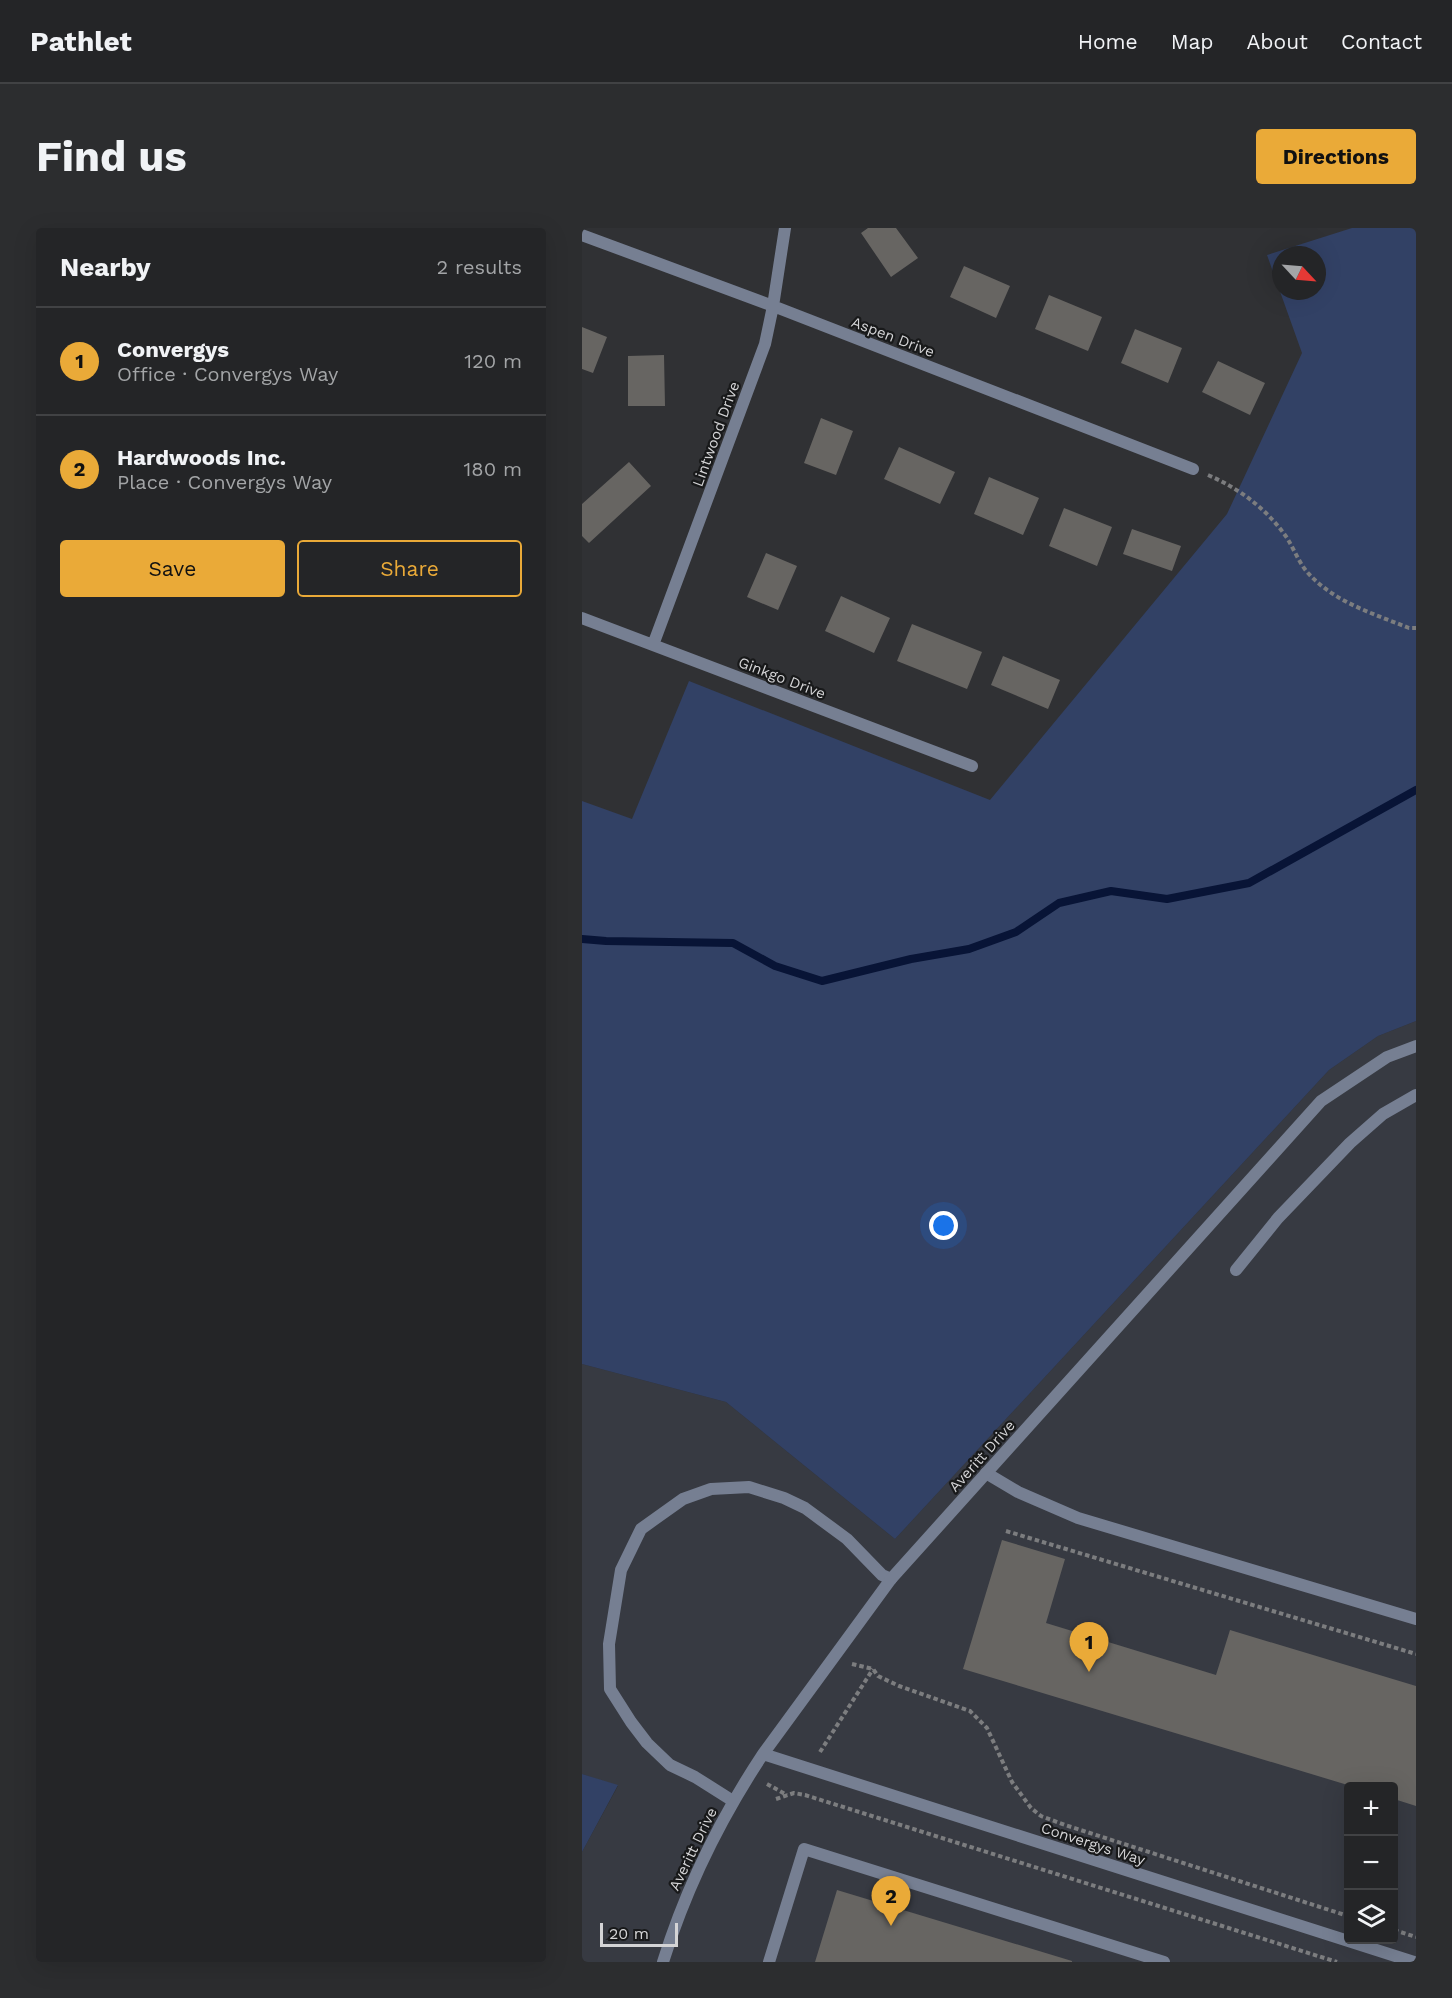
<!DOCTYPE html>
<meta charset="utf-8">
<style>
body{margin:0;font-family:"Work Sans",sans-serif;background:#2c2d2f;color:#f1f3f6}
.controls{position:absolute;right:18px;bottom:18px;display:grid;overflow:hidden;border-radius:6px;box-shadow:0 6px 24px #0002}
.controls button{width:54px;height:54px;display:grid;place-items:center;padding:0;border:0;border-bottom:2px solid #414244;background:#242527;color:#f1f3f6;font:30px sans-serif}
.compass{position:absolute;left:690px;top:18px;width:54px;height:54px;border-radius:50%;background:#242527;box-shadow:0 6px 24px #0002;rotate:116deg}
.scale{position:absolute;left:18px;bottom:15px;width:78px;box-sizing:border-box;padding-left:6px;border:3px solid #d4d4d6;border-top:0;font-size:16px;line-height:21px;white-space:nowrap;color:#d4d4d6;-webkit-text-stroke:4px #18191a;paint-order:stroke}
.you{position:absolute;left:362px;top:998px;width:21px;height:21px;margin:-15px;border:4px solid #fff;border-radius:50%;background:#1a73e8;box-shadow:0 0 0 9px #1a73e833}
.badge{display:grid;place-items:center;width:39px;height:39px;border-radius:50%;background:#eaaa38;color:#111;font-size:20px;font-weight:700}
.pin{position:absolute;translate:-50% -50px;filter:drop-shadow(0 2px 3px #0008)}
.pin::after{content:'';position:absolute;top:32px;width:21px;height:18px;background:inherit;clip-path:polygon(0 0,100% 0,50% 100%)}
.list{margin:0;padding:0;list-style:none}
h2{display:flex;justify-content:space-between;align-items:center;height:78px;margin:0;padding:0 24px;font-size:26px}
h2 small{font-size:20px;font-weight:400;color:#a3a5a7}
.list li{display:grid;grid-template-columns:39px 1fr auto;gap:18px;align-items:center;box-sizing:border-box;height:108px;padding:0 24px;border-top:2px solid #414244}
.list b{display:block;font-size:22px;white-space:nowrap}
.list p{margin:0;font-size:20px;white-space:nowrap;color:#a3a5a7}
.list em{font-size:20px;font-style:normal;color:#a3a5a7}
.actions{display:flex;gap:12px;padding:18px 24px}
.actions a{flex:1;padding:14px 0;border:2px solid #eaaa38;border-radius:6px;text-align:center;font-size:21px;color:#eaaa38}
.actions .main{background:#eaaa38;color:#111}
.icon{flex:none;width:33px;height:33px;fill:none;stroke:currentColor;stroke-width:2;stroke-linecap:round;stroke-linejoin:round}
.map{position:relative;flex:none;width:834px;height:1734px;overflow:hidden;border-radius:6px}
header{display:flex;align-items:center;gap:36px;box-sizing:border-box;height:84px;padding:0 30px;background:#242527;border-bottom:2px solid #414244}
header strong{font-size:28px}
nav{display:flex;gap:33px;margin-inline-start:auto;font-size:21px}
.intro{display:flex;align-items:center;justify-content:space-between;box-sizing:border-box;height:144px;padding:0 36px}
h1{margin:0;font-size:42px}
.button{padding:15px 27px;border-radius:6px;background:#eaaa38;color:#111;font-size:21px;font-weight:700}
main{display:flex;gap:36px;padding:0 36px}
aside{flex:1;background:#242527;border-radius:6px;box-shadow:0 6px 24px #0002}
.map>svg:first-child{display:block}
.built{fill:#373a42;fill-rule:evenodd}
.green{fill:#324165;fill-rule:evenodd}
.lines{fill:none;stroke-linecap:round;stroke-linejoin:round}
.stream{stroke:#081436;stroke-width:8}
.building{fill:#676562}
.path{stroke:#7c7d7f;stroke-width:4;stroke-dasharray:4.5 3;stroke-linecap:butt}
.lane{stroke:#767f92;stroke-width:12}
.street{stroke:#767f92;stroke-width:12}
.labels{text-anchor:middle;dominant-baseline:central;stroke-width:4.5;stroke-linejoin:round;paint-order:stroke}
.street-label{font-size:15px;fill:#d4d4d6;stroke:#18191a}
</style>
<header>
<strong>Pathlet</strong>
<nav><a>Home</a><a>Map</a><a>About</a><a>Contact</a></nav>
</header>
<div class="intro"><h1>Find us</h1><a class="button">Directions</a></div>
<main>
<aside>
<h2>Nearby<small>2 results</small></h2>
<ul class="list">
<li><span class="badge">1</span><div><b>Convergys</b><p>Office · Convergys Way</p></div><em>120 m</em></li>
<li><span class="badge">2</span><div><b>Hardwoods Inc.</b><p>Place · Convergys Way</p></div><em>180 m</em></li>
</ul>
<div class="actions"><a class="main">Save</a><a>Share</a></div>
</aside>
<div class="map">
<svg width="834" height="1734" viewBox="0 0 834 1734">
<rect width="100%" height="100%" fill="#303134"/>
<path class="built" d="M834,793v941h-834v-110l36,-66 -36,-12v-410l144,38 169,137 434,-469 49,-34zM766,1558h46v154h-46z"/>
<path class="green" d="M770,0h64v793l-38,15 -49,34 -434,469 -169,-137 -144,-38v-563l50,18 57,-138 301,119 237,-286 75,-161 -35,-98zM699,27h36v36h-36z
M0,1546l36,11 -36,67z"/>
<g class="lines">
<path class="stream" d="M0,711l24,2 127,2 42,23 47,15 89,-22 58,-10 47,-17 43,-29 52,-12 56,8 82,-16 167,-93"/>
</g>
<path class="building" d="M286,0h28l22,30 -27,19 -30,-44z
M382,38l46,20 -14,32 -46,-21z
M467,67l53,22 -14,34 -53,-22z
M0,99l25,10 -14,36 -11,-4z
M553,101l47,19 -14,35 -47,-20z
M82,127l1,51h-37v-50z
M636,133l47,22 -15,32 -48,-23z
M239,190l32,13 -17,44 -32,-12z
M317,219l56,25 -15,32 -56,-25z
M47,234l22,24 -62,57 -7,-7v-32z
M407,249l50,21 -16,37 -49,-21z
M482,280l48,19 -15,39 -48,-20z
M550,301l49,17 -9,25 -49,-17z
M184,325l31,13 -19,44 -31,-13z
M259,368l49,22 -16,35 -49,-22z
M330,396l70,28 -15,37 -70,-28z
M421,428l57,24 -12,29 -57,-24z
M420,1312l63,19 -19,64 170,52 14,-45 186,56v120l-22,-7v-13h-43l-388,-117z
M255,1662l235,71v1h-257z"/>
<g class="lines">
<path class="path" d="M626,247c32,14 59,34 79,63 7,11 12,25 21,35 26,29 66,41 101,55h7
M424,1303l410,123
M270,1436l21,5 5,7 21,10 71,25 17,17 25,54 19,26 10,8 24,9 283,91
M238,1524l53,-83
M185,1556l20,11
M194,1571l18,-6 11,2 532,167
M812,1702l22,7"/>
<path class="lane" d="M654,1042l42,-52 72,-75 33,-29 33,-19
M404,1245l32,19 60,26 338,101
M151,1573l-38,-24 -25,-12 -23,-22 -16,-21 -21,-33 -1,-45 12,-74 20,-41 42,-30 28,-10 38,-2 35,11 21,10 42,31 35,36 9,4
M187,1734l35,-113 360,113"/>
<path class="street" d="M0,7l191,71 420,163
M0,390l390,148
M71,417l112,-301 8,-38 12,-78
M181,1526l651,208
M81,1734c23,-74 57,-143 100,-208l128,-175 430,-478 66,-44 29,-11"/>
</g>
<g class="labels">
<g class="street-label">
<text transform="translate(311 109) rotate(21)">Aspen Drive</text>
<text transform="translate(134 206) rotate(-70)">Lintwood Drive</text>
<text transform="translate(200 450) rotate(21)">Ginkgo Drive</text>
<text transform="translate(400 1228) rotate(-48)">Averitt Drive</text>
<text transform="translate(511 1616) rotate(18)">Convergys Way</text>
<text transform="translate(111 1621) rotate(-64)">Averitt Drive</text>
</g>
</g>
</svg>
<div class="controls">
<button>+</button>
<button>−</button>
<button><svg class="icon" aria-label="layers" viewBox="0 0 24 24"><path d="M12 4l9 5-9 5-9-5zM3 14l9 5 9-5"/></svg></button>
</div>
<svg class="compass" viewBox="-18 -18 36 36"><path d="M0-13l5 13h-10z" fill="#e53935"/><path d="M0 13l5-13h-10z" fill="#a3a5a7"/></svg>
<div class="scale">20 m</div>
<div class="you"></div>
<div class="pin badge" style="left:507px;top:1444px">1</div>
<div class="pin badge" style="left:309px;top:1698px">2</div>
</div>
</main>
